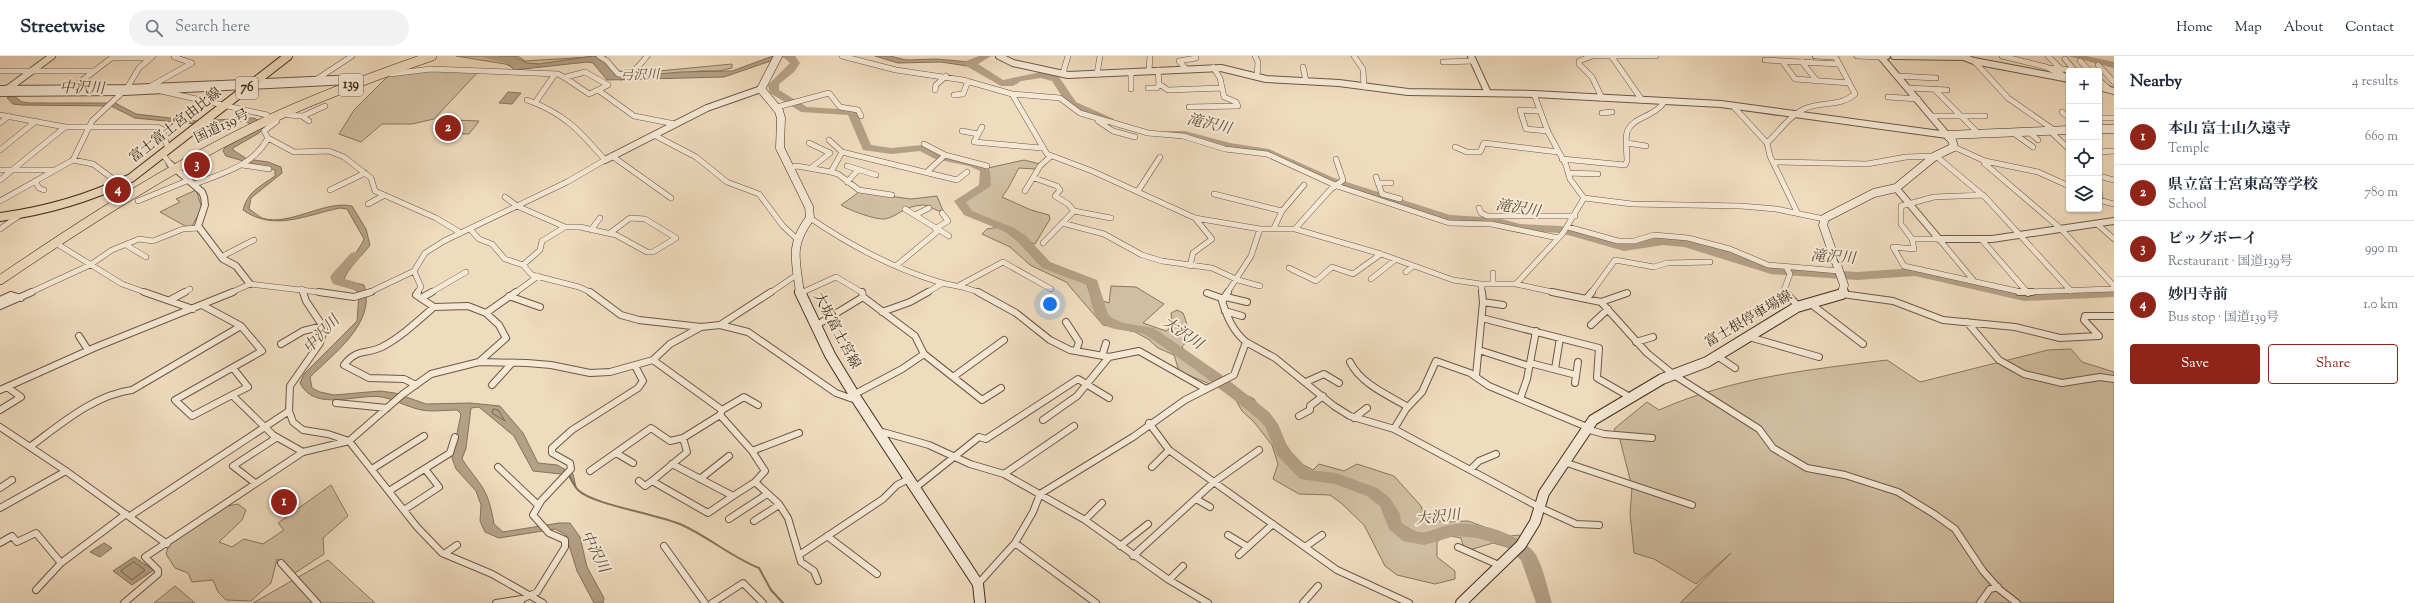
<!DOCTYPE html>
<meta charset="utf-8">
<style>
body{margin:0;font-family:"Sorts Mill Goudy","Noto Serif JP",serif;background:#f2f2f3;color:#1f2937}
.controls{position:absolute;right:12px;top:12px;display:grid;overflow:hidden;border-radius:4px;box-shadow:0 1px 3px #0004}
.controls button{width:36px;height:36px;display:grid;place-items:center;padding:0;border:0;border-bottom:1px solid #e0e1e3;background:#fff;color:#1f2937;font:20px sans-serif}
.you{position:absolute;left:1050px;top:248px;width:14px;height:14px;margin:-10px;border:3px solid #fff;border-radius:50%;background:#1a73e8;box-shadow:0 0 0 6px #1a73e833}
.badge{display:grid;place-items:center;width:26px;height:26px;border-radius:50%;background:#8f2418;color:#fff;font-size:13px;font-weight:700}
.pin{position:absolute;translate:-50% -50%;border:2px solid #fff;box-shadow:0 1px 4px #0006}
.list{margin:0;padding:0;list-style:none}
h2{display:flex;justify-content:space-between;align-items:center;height:52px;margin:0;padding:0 16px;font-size:17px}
h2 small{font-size:13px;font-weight:400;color:#747a83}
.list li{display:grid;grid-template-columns:26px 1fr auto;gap:12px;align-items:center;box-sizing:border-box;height:56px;padding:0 16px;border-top:1px solid #e0e1e3}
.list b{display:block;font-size:15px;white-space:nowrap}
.list p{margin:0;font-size:13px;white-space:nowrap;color:#747a83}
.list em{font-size:13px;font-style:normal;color:#747a83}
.actions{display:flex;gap:8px;padding:12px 16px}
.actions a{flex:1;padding:9px 0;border:1px solid #8f2418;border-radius:4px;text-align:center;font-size:14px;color:#8f2418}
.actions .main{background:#8f2418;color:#fff}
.icon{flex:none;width:22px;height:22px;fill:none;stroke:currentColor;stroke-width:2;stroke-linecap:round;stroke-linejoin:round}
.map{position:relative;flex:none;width:2114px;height:547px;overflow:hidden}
header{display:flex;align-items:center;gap:24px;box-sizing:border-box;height:56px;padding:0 20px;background:#fff;border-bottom:1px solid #e0e1e3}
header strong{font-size:19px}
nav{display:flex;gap:22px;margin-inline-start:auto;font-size:14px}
.search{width:280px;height:36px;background:#f2f2f3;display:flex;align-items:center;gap:10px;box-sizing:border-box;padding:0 14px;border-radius:22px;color:#747a83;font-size:15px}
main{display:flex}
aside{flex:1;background:#fff}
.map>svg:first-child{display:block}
.green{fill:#d1bea2;stroke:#89765f}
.water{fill:#b4a087;stroke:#86725c}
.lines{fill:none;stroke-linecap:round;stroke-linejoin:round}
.shore{stroke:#7a6752;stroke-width:1}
.stream{stroke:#86725c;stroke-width:2}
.river{fill:#b4a087;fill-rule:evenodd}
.minor-far1-casing{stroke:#6c5944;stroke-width:6}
.minor-casing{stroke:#6c5944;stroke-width:8}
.tertiary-casing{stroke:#6c5944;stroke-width:8}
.secondary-far1-casing{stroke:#412e1c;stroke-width:9}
.secondary-casing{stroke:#412e1c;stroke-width:12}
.primary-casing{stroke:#412e1c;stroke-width:10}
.trunk-casing{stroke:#412e1c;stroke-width:10}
.minor-far1{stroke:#f5e8d5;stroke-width:5}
.minor{stroke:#f5e8d5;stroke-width:6}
.tertiary{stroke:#f5e8d5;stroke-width:6}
.secondary-far1{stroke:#f5e8d5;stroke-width:8}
.secondary{stroke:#f5e8d5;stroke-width:10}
.primary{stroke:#efdbbe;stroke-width:8}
.trunk{stroke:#efdbbe;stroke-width:9}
.labels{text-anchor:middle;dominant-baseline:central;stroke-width:4;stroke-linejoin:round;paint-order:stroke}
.far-water-label{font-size:13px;font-style:italic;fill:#5e4a37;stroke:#f5e8d5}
.shield{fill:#f5e8d5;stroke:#776654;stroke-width:1}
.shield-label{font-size:13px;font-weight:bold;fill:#412e1c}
.street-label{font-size:14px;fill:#412e1c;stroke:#f5e8d5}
.water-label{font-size:15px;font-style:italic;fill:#5e4a37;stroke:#f5e8d5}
</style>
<header>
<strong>Streetwise</strong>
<div class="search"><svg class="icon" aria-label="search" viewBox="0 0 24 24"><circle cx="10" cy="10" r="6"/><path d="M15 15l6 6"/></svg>Search here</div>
<nav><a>Home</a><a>Map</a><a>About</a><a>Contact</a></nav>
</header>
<main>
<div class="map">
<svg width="2114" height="547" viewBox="0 0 2114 547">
<rect width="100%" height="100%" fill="#efdbbe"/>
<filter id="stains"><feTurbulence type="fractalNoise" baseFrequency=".005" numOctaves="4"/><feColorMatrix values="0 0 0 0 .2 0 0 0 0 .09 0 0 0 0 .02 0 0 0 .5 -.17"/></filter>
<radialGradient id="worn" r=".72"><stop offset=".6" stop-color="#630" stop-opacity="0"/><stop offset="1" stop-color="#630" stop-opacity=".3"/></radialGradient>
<path class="green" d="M456,0h62l7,5 80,-5 14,15 19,2 94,-9v4l-13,3h-19l-80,9 -23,-18 -17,-1 -62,8 -13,-5z
M439,13l39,3 -44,47 -22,5h-30l-21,18 -22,-8 15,-24 34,-34z
M453,64l26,1 -10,13 -27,-1z
M1024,104l16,4 -5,5 -16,-1c-6,10 -9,19 -17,29l29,13 18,5 1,4 -15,25c-4,0 -17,-12 -23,-15 -17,-9 -40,-8 -50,-28l26,-15 2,-7 -2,-11z
M196,134l6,18 -10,18 -5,1 -27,-15 20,-10 -4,-3z
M859,136l52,7 26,-3 6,15c-8,1 -12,-6 -20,-6 -20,1 -24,11 -38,14 -10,1 -36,-9 -44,-14z
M999,171l12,8 39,34 36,13 5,15 18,6 2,-17 25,1 28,17 -21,19 23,8 3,-2 3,-6 -1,-10 6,-3 6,3c5,12 8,25 -1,34l12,12 30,22 -12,4 -33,-14 -5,-16 -16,-7 -10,-9 -13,-7 -32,-7 -37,-43 -36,-17 -20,-18 -28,-13 5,-5z
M2071,293l11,13 32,10v231h-434l51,-50 -35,31 -42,-25 -20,-6 -4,-39 2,-27 -12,-47 -6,-11 33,-27 12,8c75,-33 148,-40 228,-50l33,22 128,-32z
M1224,328l30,15 44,63 15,8 6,-6 25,7 13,-7 37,12 27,30 3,9 19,7 25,-1 42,15 9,-1 4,4 -5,11 -25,-7 -20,6h-9l-3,-11 -15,-3 -9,7v15l18,14v8l-20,5 -38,-9 -12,-9 -21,-41 -23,-22 -11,-8 -31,-1 -26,-15 5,-15 -6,-19 -18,-23 -12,-11 -6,-11 -18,-13z
M331,429l17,31 -25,22 1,16 -32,21 -15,-16 -6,24 -20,18 -25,-1 -8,-8 -5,-12 -21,2 -4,-9 -13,-5 -9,-14 3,-10 53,-37 16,-3 8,6 -4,10 -23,22 13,5 12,-8 19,5 21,-14 -6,-7z
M328,504l47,43h-122z
M175,530l20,17h-41z"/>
<path class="water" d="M484,0h29l14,7 12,1 54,-8 10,2 9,11 12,8 57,-5 51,-1 41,-15h12l-61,21 -117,3 -14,-17 -6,-1 -73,8 -9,-9z
M875,0h15l16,4 30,-1 34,3 -3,4 -26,-4 -43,1z
M508,36l13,1 -9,11 -13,-1z
M14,40l8,6 8,1h85l21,11 60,7 58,-3 13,7 -8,8 -26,15v2l14,9 21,3 13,5 1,6 -31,25 -2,11c4,2 9,7 13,9 27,9 62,-18 90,-12l14,23 4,16c-7,10 -24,25 -26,35l20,5c13,38 -31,69 -54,92l2,11 8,4 14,3 46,-4 15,2 31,11 44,-1 30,3 23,27 15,30 19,2 16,9 3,13 -6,-12 -37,-4 -19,-35 -35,-29 -8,1 -5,40 -4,11c19,28 26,28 32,65l9,8 56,-9h11l10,14 7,30 17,31 -1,5h-9l-17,-32 -11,-36 -11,-6 -56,9 -14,-6 -5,-11 1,-16 -5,-14 -20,-22 -4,-11 9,-44 -4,-4c-14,0 -30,3 -43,-2 -11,-3 -21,-9 -32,-11 -25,-4 -67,16 -82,-14l4,-9 53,-53 2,-28 -5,-4 -16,-6 -2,-4c8,-15 21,-24 28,-40l-17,-30 -7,-1c-34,7 -66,24 -97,2 4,-18 18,-24 32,-34v-6l-49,-14 -3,-5 2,-4 31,-16 2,-3 -13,-7 -49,3 -61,-6 -24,-12 -89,-1 -9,-1 -6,-6z
M104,487l8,5 -12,9 -10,-5z
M134,501l20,13 -22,15 -19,-14z"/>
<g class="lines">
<path class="shore" d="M494,353l4,1 7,11 -13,-8z
M134,506l11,8 -13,10 -11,-9z"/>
<path class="stream" d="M568,418c3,5 6,12 10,16 15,15 80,24 104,35 27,12 49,32 77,43l12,22 12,13"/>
<path class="river" d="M479,0h18l20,6 -5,3z
M782,0h13l5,7 -6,9 -15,12v6l28,17 49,3 15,35 20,3 31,-3 20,9 34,7 13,6 2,19 -25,16 6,9 42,17 12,8 24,26 47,18 11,34 4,4 11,5 31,5 68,47 47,37 9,12 10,24 21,22 27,3 41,15 13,10 10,16 1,8c25,20 28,5 54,2 22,-3 64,10 78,27 9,10 15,39 19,52h-16l-15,-43 -16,-14 -28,-8 -22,-2 -31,9 -21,-4 -14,-12 -9,-23 -13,-10 -32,-12 -35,-5 -23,-24 -12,-29 -6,-6c-36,-30 -73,-58 -112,-84 -11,-7 -31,-3 -44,-12 -11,-7 -12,-27 -16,-39l-45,-17 -24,-26 -12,-10 -42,-17 -10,-14 25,-16 1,-14 -11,-5 -34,-7 -15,-8 -29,3 -28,-4 -15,-35 -47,-3 -31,-19 -2,-7 2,-3 20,-20z
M979,0h12l-13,8 25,16 38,-8 18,5 17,25 38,17 -1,2h-8l-37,-15 -16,-25 -11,-3 -20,3 -8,5h-12l-40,-23z
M2068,0h18l28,6v6z
M1168,75h17l45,12 39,6 65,29 116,37 48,3 22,6 41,2 63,17 39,-6 21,2 39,10 48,17 86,6 58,-4 109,25 90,-4v8l-90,4 -109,-25 -58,4 -86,-6 -87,-27 -21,-2 -39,6 -63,-18 -42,-2 -22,-7 -48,-3 -123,-39 -63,-28 -34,-5 -44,-12 -21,-1 -1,-2z
M355,196l6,4 -19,22 16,5 2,3 -2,3 -4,1 -21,-6 -3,-7 2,-3 19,-21z"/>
<defs>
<path id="minor-far1" d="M599,0l8,5 11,13c14,2 21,-8 29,-18
M842,0l54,14 67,10 49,14 35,60 45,17 103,47 65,11h35l86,25 72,26 28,4h35l41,9
M1255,0l3,6 -1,15
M1354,0l9,13 1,18
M1815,0l19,1
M1857,0l24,1
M2002,0l44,11 21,10
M2048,0l13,13
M1612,1l30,43
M111,2h38
M2065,3l10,12
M1765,4l73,4
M1782,5l13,18 54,4
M1974,5l34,37 46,32
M2080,5l10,10
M1443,6l30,-1
M1802,6l15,19
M2098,9l16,17
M1303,11l3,14
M1185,12l-6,-7 17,-3
M2052,12l27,3
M1149,14l1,-14
M1158,14l1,14 9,6 54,-2
M0,15h94
M1131,16v17
M1063,17l5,-17
M390,18l41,-5 127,5c12,6 20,13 31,20l9,-4 36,26 41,8
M1097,18l3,-18
M1898,20l38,2
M566,21l19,-5 23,13 -10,5
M317,23l35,-23
M2099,24l10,9
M149,31l43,-24 -18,-6
M1148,32h9l2,-4
M1909,32l38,2
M71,33l43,-33
M935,34l1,-5 10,-9
M1935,34l43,43
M161,35l106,24
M1012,38l48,4 20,15 68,20 35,3 42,13 42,5 70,32 112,37 42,1 67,14
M1534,38l14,38 18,33 4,14 14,19
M954,39l9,-1 5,-13
M1888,41l30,2
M1602,42l-10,-21 -13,-13v-3l13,-5h64
M535,47l20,-29
M1733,50l34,37 3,13 27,56
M777,51l52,-14 11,14 18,3 3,6
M1189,51l49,-1 -2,-4 -12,-5 -4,-19 -7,-11
M1540,55l-20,-1 6,19 22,2
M2062,56l7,6
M1602,57l10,-1
M0,59l65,12h92l5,2 6,20
M289,59l13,1 7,5
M303,60l22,-10
M1932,60h53
M2099,62h15
M1098,65l15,10 22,6
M0,67l9,-7
M982,71l-8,15 68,6
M962,75l16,3
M2028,75l10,9
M2050,75l19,18
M2012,76l21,15
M654,79l42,22 31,25 32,12 24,32 14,13
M268,82l26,14 35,-1 15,6 27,21 4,13 61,27 25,15
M829,84l13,12 -11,20 7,2 21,16 33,5
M809,87l21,10 -19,15
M1627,87l19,3
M1767,87c12,-11 22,-27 37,-34 17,-8 36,-2 51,-15l-20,-38
M924,88l21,11 42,11
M1455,91l12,5h13l4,-9 74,9
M1954,91l31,14 53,11 31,14
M0,94l36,-29
M842,96l115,28 10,-8
M2099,96l15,-1
M162,97l8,11
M612,100l59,42
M1936,100l50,42 85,93
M1562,103l63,6 2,-4c0,-8 -2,-21 0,-29 6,-16 27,-14 38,-31
M73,104l20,4 27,20
M1985,105l-1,2 76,65 54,58
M1773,106l94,2 39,-7 29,-1
M242,109l27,4
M847,110l29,9
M789,112l8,-2 34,6
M0,114h54
M927,116l18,-17
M1568,117l30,1
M2099,120l15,4
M1376,121l6,17
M1034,122l23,8 3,4 -5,6 13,8 6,7 -31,32
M0,124l65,-53
M35,125l4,7 5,2
M847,126l11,-12
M1378,127h13
M195,128c28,-11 58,-18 73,-46l-4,-7 13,-10
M2099,132l1,12
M330,134l35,-17
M1025,135l15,-25 11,-10
M1138,135l22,-34
M1214,138l68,17
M1382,138l18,5
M505,141l12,9 48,21
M2099,144l15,4
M0,145l73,-41 19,-39 35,-33 12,-20 14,-12
M138,145l51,-21
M368,148l15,-8
M1479,152l2,5 6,3h88
M905,153l44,27
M1074,155l37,7
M915,159l14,-7
M810,162c41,28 84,51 132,65 13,3 25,4 38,10
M1062,167l42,11 38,21 20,6 50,7 26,12 22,6
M2097,168l17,15
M1568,171l50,14h16l20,-6 34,3 42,11 38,16 71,6
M1274,172l8,-17 22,-26
M0,173l20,-14
M470,173l9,10 13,5 13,15 18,6 9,10 47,12 13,6
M935,173l13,-8 -6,-8
M1295,173l35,-39 13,-10 -7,-21
M591,174l9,-12
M1912,183l-11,-15v-18l33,-9 49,-2
M1981,183l47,54
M54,186l68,42 25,9
M126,189l20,12
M221,201l33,-17
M523,209l17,-15 2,-9 23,-14h15l36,8 31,17h6l23,-14 -31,-19 -15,-1 -20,15
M897,209l41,-34
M1190,210l3,-13 19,-14 -17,-21
M1289,212l27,13 16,-14 21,7 28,-20
M414,215l7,16 -4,6
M1406,216l7,-6
M1493,217v11
M1371,223l24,-19
M1974,225l-35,-42h-27l2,10 -21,-2 11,19 117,26 93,-3
M1481,228l1,9
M1516,228l47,-51 21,-35 48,6 109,2 35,3 48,10
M960,229l43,-23 48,27
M302,233l1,4
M29,237l61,-28 22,-15 27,-11 14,2 30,-12 16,-1
M183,237l7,-4
M230,237l20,-9 76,9
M368,237l46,-22 11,-18 19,-12 123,-59 38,-22c-25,-29 -41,-47 -78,-60
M430,237l36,-21
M515,237l23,-17
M770,237l28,-19
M801,237l35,-16 27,16
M926,237l17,-10
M1227,237l24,-37 9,-27
M1591,237l24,-33 39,7 13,-4 43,-1
M1785,237l-1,-3 6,-16 -4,-7"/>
<path id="minor" d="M144,236l49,17
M303,236l3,9 18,27 -4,15 -30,43 -1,25 4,11 10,8 25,4 21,7 68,86 25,26 50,21 51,29
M319,236l35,5 17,-5
M418,236l-2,3 18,12 34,-1 18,7 13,12 7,13 -27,24
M590,236l31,23 18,5 62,7 19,-2 28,7 88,61 20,7
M978,236l38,21 34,27 20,10 39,7 30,-6 67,38
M1552,236l49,10 46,51 27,22 85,54 14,19 34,20 38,7 53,17 36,22 21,15 28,42 16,18 18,14
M1785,236l14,15
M2019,236h13
M2027,236l1,1
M800,237l3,-1
M1207,237l17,6
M1842,238l51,7 50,19 72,7 45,11 39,-2 -15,-16 1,-4h29
M509,240l31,11
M863,241l52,39 9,18 58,46 19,-12
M1226,241l21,5
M421,242l11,-6
M1587,242l5,-6
M0,244l11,-5 10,3
M170,244l15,-8
M1483,246l20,3
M1601,246l26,-9
M1811,248l52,40
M202,249l39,21 21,25 -87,49 17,16 40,-21 41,40 30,17
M0,250l32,-14
M1225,255l17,5
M882,256l28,-10 18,-10
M486,257l30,-21
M1482,262l117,30 -2,30 33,19
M1066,266l13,20 -3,9
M1967,266l32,38 25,14 38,9 38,-6 14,2
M720,269l51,-33
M817,269l46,-28 -1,-5
M1591,269l17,-16
M79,280l9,14
M1749,281l70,20
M1246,286l29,16 59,48 16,10 44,13 145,78 37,17 23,1
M1636,286l17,-5
M281,288l22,-13 20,-5
M1482,295l47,15
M1102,300l4,-13
M1717,300l18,12
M1350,306c11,22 38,33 58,45
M1530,307l46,12
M1555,313l5,-31
M1476,320l7,-74 -1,-10
M953,321l51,-37
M1306,326l18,-8 15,9
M1575,327l3,-21
M416,329l-12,-6 -35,-1 -25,-13c13,-17 21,-10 38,-18 19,-10 36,-26 52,-40
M492,329l20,-22
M0,334l96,-43 137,-55
M855,338l47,-25 22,-15
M232,339l16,-8 -15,-19
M1520,343l7,-20 9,-48
M336,347l51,5
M0,354l21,-13 -14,-10
M722,354l22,-13 14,8
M1299,360l11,-6v-4l13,-10
M1354,362l13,-10
M1043,364l34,-24 32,-39
M1149,367l20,27 168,120 72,33
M0,371l66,44 101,73
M1394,373l12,-20 16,-17 14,-31 34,12 19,13 98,41
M1586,373l18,5 48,4
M879,375l50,14 41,19 34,10 81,46 84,60 39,23
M31,390c30,-22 63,-51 101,-56l109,-64
M752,395l47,-18
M616,397l17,10
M1564,406l128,43
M672,408l61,32 22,-14 10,-11 -13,-20 -32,-36
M498,411l40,38
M1152,411l17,-17
M372,413l52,-33
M1470,414l9,-9 17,-7
M590,415l61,-43 19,13 13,-3 37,-23 2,-5 -69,-50
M1004,418l70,-48
M700,423l29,-23
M639,425l6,5 7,-5 56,32 25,-17
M652,425l35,-29 -4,-14
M755,426l24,22 9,14 13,44 13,9 4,10
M255,427l-22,-17 43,-28
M0,432l12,-8
M915,432l64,-51 7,2 92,-60 31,19
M389,435l61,-38 5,-16
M1196,443l14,8
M0,452l66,-37
M404,454l35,-23 -14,-18
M130,460l159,-105
M729,463l38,-25
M1085,464l17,-17
M754,465l25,-16
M1228,479l20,12
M827,480l50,38
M0,487l12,-7 5,6 19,-9 25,30
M1015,487l81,60
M664,490l41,57
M1120,490l28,-22
M1305,491l17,-12
M1458,491l43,19
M444,498l13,-9
M799,499l84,-56 14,-14 12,-6
M1239,499l34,-31
M1133,500l81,-74 45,-32
M281,507l36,40
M1169,524l14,-14
M978,528l37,-41 18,-31 7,-18 93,-57 52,-37 49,-25 12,-33c-13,-11 -19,-25 -24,-41l6,-9
M36,534l25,-27 65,-49
M124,547l34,-29v-4l-13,-13 158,-105 46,-11 54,-47 28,-20 48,-12 48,1 24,2 39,8 20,-1 43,-12 17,-16 31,-17
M496,547l26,-4
M520,547l2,-4 15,-7 28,-45v-7l-16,-7 -16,-18 8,-14 30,-32 -1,-6 -18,-10v-5l20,-18 66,-42 5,-7 -8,-15
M712,547l31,-20 20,20
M1303,547l15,-17
M1980,547l10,-14 8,-2"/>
<path id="tertiary" d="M999,0l14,7 55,12 153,-7 45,11 73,4 69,9 126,2 187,10 226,31
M1471,0l17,37
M1887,0l-6,1 66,78
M1894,0l70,1
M1961,0l13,5 95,18
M2099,31l15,4
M0,33l127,-1 231,-10 -3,6 -5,-3 -226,11 -124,1
M6,34l46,-34
M605,104l102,-52 54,-19
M170,108l32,28 2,5 1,8 -7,21 25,33 13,7 14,18
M1896,132l43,51h53l122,-18"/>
<path id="secondary-far1" d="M778,0l-17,33 18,22 2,7 -1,30 29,59 1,11c-21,28 -14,42 -10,75
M2099,73h15
M1842,237l2,-8 -21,-60 2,-7 49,-25 22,-5 39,-32 19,-9 -2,-7 -5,-5 122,-5"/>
<path id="secondary" d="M800,236l30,63 28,46 120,183 2,19
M1461,547l60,-58 14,-23 9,-29 49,-73 69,-41 45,-17 90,-55 45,-13 1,-2"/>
<path id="primary" d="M0,161c45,-6 90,-19 131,-39l157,-122"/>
<path id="trunk" d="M0,224c84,-57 169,-112 260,-156 56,-27 114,-48 172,-68"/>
</defs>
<use href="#minor-far1" class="minor-far1-casing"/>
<use href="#minor" class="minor-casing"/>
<use href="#tertiary" class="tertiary-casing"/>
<use href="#secondary-far1" class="secondary-far1-casing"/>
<use href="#secondary" class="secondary-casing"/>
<use href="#primary" class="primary-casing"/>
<use href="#trunk" class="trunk-casing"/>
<use href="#minor-far1" class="minor-far1"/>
<use href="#minor" class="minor"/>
<use href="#tertiary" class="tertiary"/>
<use href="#secondary-far1" class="secondary-far1"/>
<use href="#secondary" class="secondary"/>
<use href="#primary" class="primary"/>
<use href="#trunk" class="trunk"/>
</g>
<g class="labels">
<g class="far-water-label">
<text transform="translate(640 20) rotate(-2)">弓沢川</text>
</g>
<g class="shield">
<rect x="339" y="18" width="24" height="22" rx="3"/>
<rect x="236" y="21" width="22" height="22" rx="3"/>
</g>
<g class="shield-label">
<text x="351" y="29">139</text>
<text x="247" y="32">76</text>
</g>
<g class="street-label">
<text transform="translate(176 70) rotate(-38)">富士富士宮由比線</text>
<text transform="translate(222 71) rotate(-26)">国道139号</text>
<text transform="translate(1749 264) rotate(-30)">富士根停車場線</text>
<text transform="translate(836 275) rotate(62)">大坂富士宮線</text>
</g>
<g class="water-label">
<text transform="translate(82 33) rotate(1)">中沢川</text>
<text transform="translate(1209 69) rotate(13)">滝沢川</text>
<text transform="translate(1518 153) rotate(9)">滝沢川</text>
<text transform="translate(1833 202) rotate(4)">滝沢川</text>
<text transform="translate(1182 278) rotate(34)">大沢川</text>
<text transform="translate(322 279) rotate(-47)">中沢川</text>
<text transform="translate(1438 462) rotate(-6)">大沢川</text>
<text transform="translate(594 496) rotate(63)">中沢川</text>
</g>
</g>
<rect width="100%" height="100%" filter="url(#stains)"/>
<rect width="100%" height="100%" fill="url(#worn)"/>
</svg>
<div class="controls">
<button>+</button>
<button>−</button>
<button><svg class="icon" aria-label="locate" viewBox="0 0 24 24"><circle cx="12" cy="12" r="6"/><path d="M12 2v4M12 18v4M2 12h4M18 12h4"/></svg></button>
<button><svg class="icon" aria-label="layers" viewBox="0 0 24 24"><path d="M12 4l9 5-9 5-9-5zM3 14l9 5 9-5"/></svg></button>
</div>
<div class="you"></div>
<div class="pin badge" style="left:284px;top:446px">1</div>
<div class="pin badge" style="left:448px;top:72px">2</div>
<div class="pin badge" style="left:197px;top:109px">3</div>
<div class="pin badge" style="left:118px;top:134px">4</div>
</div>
<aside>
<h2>Nearby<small>4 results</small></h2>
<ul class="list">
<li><span class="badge">1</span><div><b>本山 富士山久遠寺</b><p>Temple</p></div><em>660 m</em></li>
<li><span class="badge">2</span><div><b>県立富士宮東高等学校</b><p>School</p></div><em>780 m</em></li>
<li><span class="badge">3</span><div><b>ビッグボーイ</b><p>Restaurant · 国道139号</p></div><em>990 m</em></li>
<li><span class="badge">4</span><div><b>妙円寺前</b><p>Bus stop · 国道139号</p></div><em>1.0 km</em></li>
</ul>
<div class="actions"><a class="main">Save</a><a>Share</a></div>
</aside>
</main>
